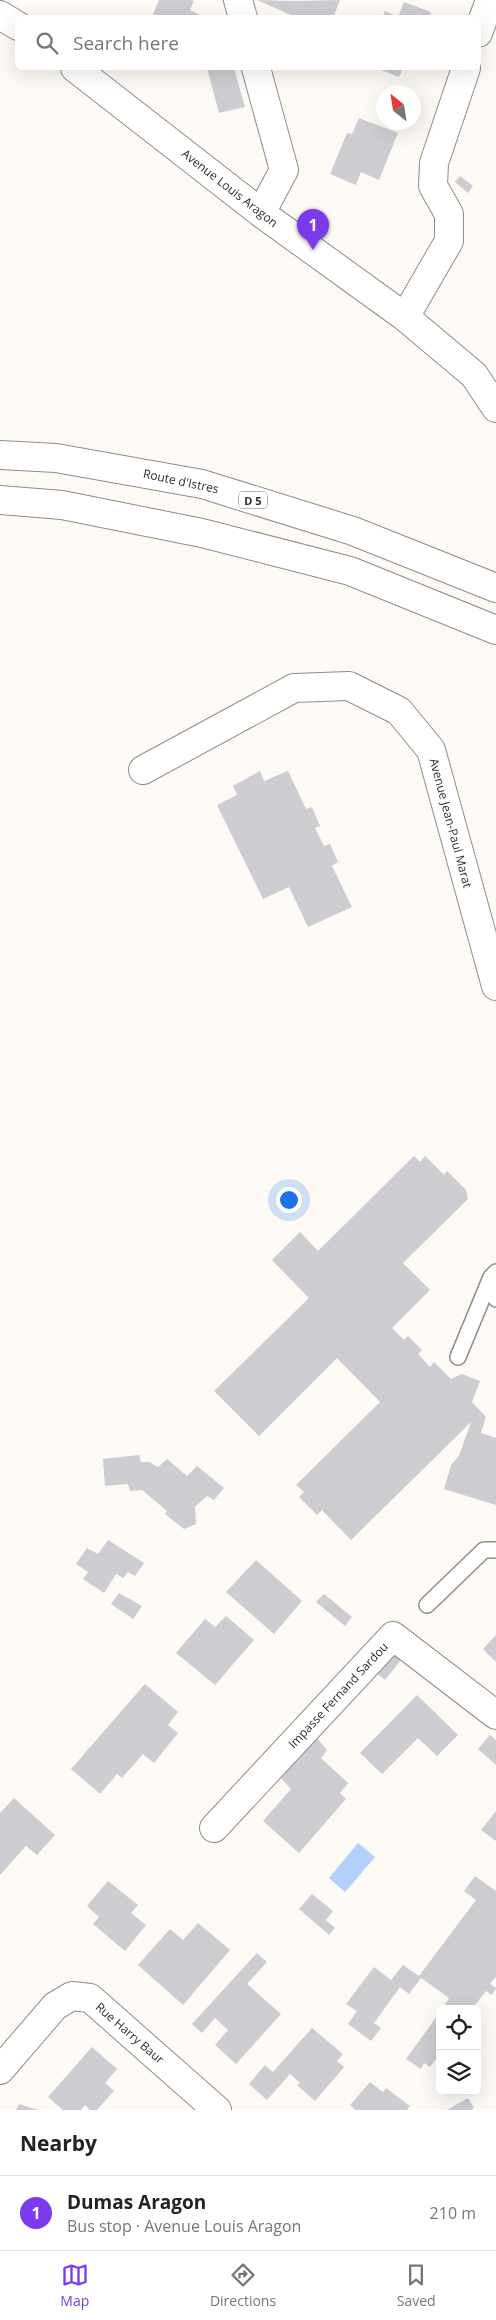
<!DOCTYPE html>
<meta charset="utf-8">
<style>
body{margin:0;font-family:"Open Sans",sans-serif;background:#f6f6f6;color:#222}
.controls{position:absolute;right:15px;bottom:15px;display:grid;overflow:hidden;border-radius:8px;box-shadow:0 5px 20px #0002}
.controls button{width:45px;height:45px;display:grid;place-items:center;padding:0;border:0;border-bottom:1px solid #e0e0e0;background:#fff;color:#222;font:25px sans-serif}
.compass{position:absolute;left:376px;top:85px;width:45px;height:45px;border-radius:50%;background:#fff;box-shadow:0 5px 20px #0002;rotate:330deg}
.you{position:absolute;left:288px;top:1199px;width:18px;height:18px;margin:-12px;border:4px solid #fff;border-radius:50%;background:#1a73e8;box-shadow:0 0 0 8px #1a73e833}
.badge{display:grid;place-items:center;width:32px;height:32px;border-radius:50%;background:#7c3aed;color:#fff;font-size:16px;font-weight:700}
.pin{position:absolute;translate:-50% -41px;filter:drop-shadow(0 1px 2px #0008)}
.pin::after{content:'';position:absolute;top:26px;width:18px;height:15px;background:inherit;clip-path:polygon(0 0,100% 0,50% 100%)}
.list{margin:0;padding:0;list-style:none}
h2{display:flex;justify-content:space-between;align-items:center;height:65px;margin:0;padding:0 20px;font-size:21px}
h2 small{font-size:16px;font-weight:400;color:#767676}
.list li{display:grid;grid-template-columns:32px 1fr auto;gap:15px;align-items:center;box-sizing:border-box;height:75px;padding:0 20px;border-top:1px solid #e0e0e0}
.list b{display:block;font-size:19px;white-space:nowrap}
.list p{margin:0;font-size:16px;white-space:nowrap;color:#767676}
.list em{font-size:16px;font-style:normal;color:#767676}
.icon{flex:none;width:28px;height:28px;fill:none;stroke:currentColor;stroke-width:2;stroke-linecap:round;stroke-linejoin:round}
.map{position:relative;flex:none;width:496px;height:2110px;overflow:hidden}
.search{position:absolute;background:#fff;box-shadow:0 5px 20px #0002;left:15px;right:15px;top:15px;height:55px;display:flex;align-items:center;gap:12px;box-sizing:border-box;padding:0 18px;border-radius:8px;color:#767676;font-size:19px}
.sheet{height:140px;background:#fff}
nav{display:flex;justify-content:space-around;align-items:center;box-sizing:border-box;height:70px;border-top:1px solid #e0e0e0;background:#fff;font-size:14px;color:#767676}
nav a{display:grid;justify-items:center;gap:2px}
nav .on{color:#7c3aed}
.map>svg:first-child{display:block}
.water{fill:#b4cffa}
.building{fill:#ccccd1}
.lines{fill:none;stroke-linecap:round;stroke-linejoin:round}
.lane-casing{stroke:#908d89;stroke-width:18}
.street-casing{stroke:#908d89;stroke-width:30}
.primary-casing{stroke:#908d89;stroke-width:30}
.lane{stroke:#fff;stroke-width:15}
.street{stroke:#fff;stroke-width:28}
.primary{stroke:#fff;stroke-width:28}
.labels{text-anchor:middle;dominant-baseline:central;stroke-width:4.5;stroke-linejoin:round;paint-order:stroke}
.shield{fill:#fff;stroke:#6d6c6b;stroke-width:1}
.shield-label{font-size:11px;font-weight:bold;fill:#2e2d2b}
.street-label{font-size:12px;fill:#2e2d2b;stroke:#fff}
</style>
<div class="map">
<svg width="496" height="2110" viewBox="0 0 496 2110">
<rect width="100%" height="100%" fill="#fdfaf5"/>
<path class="water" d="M358,1843l17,14 -30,35 -16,-14z"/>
<path class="building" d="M159,0h32l3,1 -4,9 10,5 -1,3h-38l-8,-4z
M257,0l38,1 45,-1 -7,18 -11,-3 -1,3h-23z
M404,2l27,10 -2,6h-47l3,-7 13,6z
M207,68h27l11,39 -26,6z
M376,68h27l-4,9z
M359,118l39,15 -19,47 -18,-8 -5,13 -26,-11 17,-41 5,1z
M460,176l13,10 -5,7 -13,-11z
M260,771l4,10 24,-10 18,38 6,-2 8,19 -5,2 9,18 6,-2 8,18 -6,4 20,41 -44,20 -19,-40 -26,12 -46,-94 20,-10 -4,-9z
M414,1156l6,6 5,-6 19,19 3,-4 19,19 2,9 -65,64 27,27 -38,38 12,12 4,-4 14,14 -4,4 12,13 4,-5 17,17 11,-5 18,7 -8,21 14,15 -5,16 15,5v67l-52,-16 7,-24 8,-9 12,-34 -120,118 -29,-30 -5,5 -18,-18 5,-5 -8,-7 84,-83 -43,-44 -78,78 -45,-45 95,-93 -37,-38 28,-28 18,19z
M139,1455l2,7h8l9,5 9,-8 20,17 10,-10 27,22 -10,12 -7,-4 -12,11 1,17 -12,5 -19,-15 2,-3 -25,-21 -12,1 -2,-7 -23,2 -2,-27z
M108,1540l36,23 -9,13 -7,-4 -5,6 -7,-4 -12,19 -21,-14 5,-7 -12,-8 11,-16 11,6z
M256,1560l46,41 -28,33 -48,-42z
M119,1593l23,13 -9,13 -22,-15z
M324,1594l28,23 -7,9 -29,-24z
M226,1616l28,24 -39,45 -39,-32 29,-34 10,8z
M496,1635v27l-13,-13z
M388,1649l13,11 -16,20 -13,-11z
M145,1684l33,28 -10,13 10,8 -24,30 -11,-9 -21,24 -5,-4 -17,20 -29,-25z
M417,1695l41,40 -21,21 -19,-18 -36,36 -22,-21z
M490,1735l6,5v25l-18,-16z
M315,1736l12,14 -6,8 27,25 -8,10 6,6 -47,54 -36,-32 28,-32 -12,-13z
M14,1798l41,37 -18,20 -11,-9 -26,29v-62z
M496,1811v30l-15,-11z
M475,1876l21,15v86l-6,7 6,4 -4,7 -6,-4 -14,18h-30l7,-11 -28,-20 -12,16 -9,-7 -26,36 7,5 -10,13 -23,-17 9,-13 -11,-7 28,-37 17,13 12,-15 16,11 57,-76 -12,-9z
M108,1881l30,24 -7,8 15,12 -21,26 -32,-27 6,-7 -12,-11z
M312,1894l21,17 -7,9 9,8 -6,7 -30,-26z
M198,1923l32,27 -47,55 -45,-40 32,-36 13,11z
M257,1953l10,9 -20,22 34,30 -45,50 -21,-19 13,-15 -13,-12 -13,15 -10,-9z
M440,2012v42l-10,13 -6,-4 -3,6 -15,-10z
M312,2028l31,26 -6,7 7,6 -29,34 -18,-16 3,-2 -10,-9 -23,26 -18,-16 16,-19 8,7z
M92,2047l25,22 -12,14 9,8 -17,19h-7l-5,-5 -4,5h-18l-15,-13z
M370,2082l13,10 3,-4 24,18 -3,4h-52l-5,-5z
M468,2098l6,10 -3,2h-24z
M19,2104l19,6h-22z"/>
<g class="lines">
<defs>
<path id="lane" d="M491,1277l5,22
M458,1357l33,-80 5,-5
M427,1605l57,-55h12"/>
<path id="street" d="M238,0l5,18
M0,15l18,11
M478,33l12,-33
M75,68l186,145 144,104 69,58 22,33
M256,68l28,102 -23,43
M405,317l44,-76v-27l-16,-28 1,-23 32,-95
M143,770l151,-82 55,-2 50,25 32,39 65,236
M214,1828l179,-192 103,79
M0,2070l55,-64 17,-10 18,2 127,112"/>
<path id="primary" d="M0,455l56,3 146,26 151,47 143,57
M0,500l62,5 140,28 148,38 146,59"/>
</defs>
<use href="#lane" class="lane-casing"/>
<use href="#street" class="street-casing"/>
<use href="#primary" class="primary-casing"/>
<use href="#lane" class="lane"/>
<use href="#street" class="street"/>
<use href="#primary" class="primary"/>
</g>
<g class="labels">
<rect class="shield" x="239" y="491.5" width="28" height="17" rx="4"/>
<g class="shield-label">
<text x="253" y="500">D 5</text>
</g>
<g class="street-label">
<text transform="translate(230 188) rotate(38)">Avenue Louis Aragon</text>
<text transform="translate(181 481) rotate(12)">Route d'Istres</text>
<text transform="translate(451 823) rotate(75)">Avenue Jean-Paul Marat</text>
<text transform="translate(338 1695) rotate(-47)">Impasse Fernand Sardou</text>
<text transform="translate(130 2033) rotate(41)">Rue Harry Baur</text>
</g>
</g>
</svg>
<div class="controls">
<button><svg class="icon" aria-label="locate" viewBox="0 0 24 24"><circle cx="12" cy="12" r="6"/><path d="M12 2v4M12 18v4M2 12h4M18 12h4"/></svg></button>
<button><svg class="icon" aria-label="layers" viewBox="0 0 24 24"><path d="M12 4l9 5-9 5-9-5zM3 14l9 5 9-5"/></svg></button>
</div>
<svg class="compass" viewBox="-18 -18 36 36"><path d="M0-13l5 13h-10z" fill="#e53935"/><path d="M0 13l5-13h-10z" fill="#767676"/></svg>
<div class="you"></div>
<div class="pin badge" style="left:313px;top:250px">1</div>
<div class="search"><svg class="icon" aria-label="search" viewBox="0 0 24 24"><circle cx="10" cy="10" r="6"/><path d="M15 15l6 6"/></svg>Search here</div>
</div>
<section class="sheet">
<h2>Nearby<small></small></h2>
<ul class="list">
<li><span class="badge">1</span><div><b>Dumas Aragon</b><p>Bus stop · Avenue Louis Aragon</p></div><em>210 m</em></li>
</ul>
</section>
<nav>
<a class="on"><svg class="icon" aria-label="map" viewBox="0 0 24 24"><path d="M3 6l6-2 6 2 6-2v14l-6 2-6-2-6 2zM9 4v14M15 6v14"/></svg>Map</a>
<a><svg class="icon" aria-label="directions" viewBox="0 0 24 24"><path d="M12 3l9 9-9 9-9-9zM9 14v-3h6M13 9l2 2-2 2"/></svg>Directions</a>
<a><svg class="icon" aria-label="saved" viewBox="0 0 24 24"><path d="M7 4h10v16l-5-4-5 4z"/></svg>Saved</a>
</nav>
